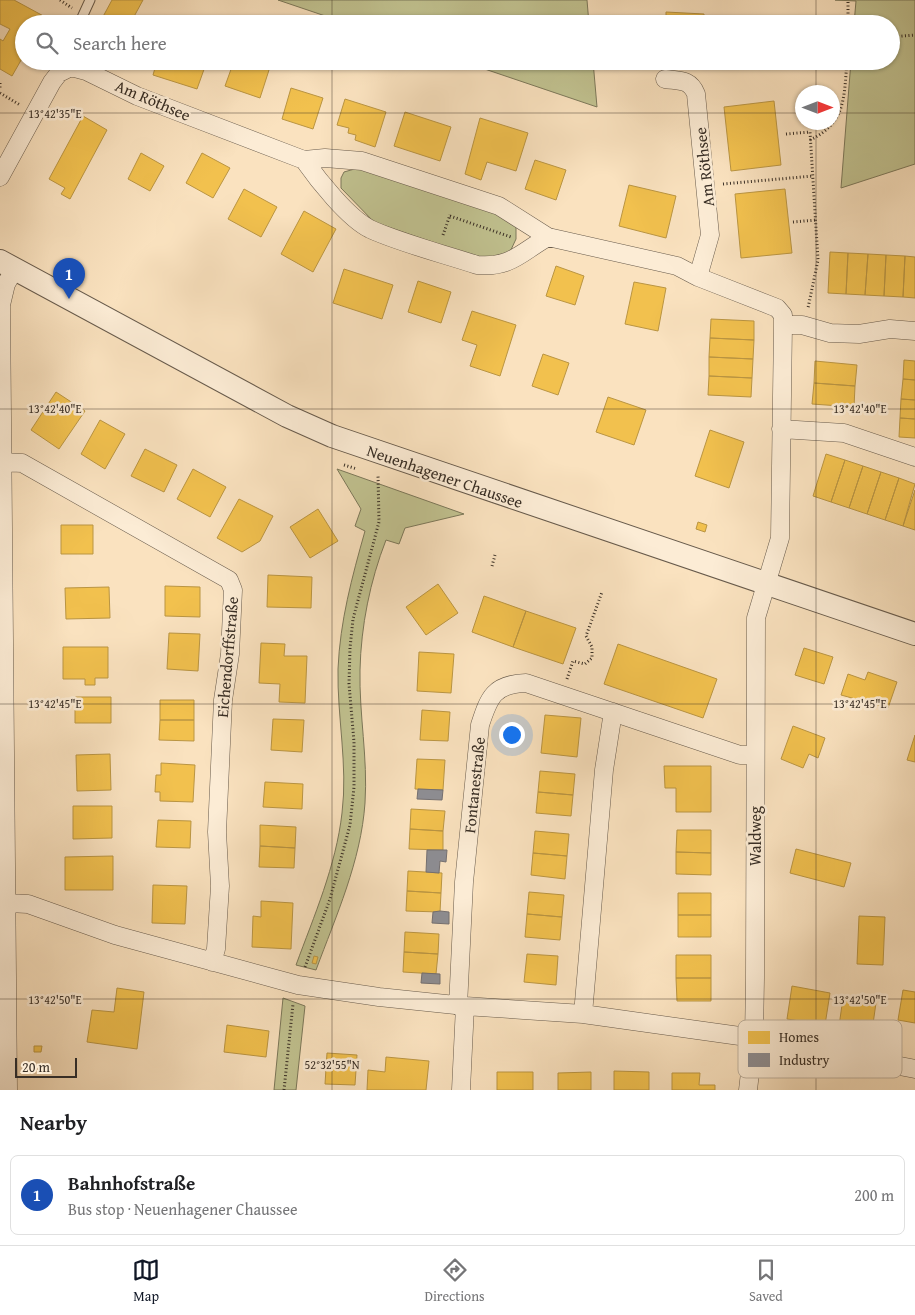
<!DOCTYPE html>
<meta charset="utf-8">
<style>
body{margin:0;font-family:"Gentium Book Plus",serif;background:#f2f2f2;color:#202124}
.compass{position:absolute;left:795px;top:85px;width:45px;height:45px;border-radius:50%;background:#fff;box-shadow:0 1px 4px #0004;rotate:90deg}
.scale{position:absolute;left:15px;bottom:12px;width:62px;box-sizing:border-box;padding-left:5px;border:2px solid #382e25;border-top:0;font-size:14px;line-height:18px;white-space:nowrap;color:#382e25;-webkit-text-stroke:4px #fcecd5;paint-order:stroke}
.you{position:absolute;left:511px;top:734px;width:18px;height:18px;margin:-12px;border:4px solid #fff;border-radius:50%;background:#1a73e8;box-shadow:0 0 0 8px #1a73e833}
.badge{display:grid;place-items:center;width:32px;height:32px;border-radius:50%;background:#111827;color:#fff;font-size:16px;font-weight:700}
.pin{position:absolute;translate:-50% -41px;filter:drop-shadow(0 1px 2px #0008)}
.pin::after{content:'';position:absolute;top:26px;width:18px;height:15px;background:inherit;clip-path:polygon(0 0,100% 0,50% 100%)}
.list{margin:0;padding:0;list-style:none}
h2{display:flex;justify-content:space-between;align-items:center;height:65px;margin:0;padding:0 20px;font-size:21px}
h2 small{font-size:16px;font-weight:400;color:#757577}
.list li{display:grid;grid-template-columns:32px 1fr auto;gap:15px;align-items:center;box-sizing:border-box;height:80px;margin:0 10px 10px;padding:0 10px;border:1px solid #e0e0e0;border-radius:8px}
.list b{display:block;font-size:19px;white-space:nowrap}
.list p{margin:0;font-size:16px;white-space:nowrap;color:#757577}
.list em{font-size:16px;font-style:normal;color:#757577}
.icon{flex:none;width:28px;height:28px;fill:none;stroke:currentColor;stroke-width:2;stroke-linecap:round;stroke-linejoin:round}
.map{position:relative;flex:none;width:915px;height:1090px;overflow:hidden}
.search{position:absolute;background:#fff;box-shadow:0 1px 4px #0004;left:15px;right:15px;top:15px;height:55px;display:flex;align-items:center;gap:12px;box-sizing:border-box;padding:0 18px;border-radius:28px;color:#757577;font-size:19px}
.sheet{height:155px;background:#fff}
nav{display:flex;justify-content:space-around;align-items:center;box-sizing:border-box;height:70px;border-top:1px solid #e0e0e0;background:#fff;font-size:14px;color:#757577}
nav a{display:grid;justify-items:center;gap:2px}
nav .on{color:#111827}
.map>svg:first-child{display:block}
.green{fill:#c1c290;stroke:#7c785a}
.homes{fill:#f2c14e;stroke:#ba9542}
.industry{fill:#8d8d92;stroke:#747071}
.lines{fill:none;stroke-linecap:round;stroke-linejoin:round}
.service-casing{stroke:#685b4c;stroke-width:11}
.minor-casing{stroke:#685b4c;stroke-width:19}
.tertiary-casing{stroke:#685b4c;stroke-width:24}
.path{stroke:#382e25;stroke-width:3;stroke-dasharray:1 2.5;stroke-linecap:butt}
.service{stroke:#fcecd5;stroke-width:9}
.minor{stroke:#fcecd5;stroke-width:18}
.tertiary{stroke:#fcecd5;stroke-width:22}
.ticks{fill:none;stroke:#382e25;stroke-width:1;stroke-opacity:0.45}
.labels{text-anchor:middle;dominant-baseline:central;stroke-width:5;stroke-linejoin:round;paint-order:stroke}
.street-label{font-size:16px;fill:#382e25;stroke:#fcecd5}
.key{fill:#fcecd5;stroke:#c1b3a0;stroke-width:1}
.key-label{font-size:14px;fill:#382e25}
.ticks-label{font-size:12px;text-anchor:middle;fill:#382e25;stroke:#fcecd5;stroke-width:5;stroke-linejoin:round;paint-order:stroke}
</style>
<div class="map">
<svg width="915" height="1090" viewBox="0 0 915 1090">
<rect width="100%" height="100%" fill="#fae2bf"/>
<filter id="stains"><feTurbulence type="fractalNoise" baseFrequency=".004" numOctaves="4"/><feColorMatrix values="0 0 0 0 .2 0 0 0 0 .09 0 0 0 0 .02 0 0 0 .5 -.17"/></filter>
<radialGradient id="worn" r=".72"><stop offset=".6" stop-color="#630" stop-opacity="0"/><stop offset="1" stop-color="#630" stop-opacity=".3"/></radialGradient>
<path class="green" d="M278,0h309l2,24h-240z
M835,0h80v164l-74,24 10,-127h40v-37h-37l2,-23z
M461,61h132l4,46z
M358,168l136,44 22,14v13l-7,15 -27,5 -108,-37 -33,-34v-10l3,-6z
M337,469l127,45 -59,14 -6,16 -13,-4c-16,41 -25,86 -26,130 -1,45 8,88 5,133 -4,58 -29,113 -49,167l-20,-5c18,-49 40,-99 46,-152 6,-48 -5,-96 -4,-144 2,-48 14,-92 27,-138l-10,-5 6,-17z
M283,998l22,8 -9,84h-22z"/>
<path class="homes" d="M0,0h14l35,19 -3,5h-22v31l-12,21 -12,-7v-30l3,2 7,-12 -10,-5z
M112,0h31l-13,24h-31z
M666,12l38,2v10h-38z
M157,61h50l-10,28 -44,-14z
M234,61h10l25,9 -9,28 -35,-12z
M735,61h33v2z
M291,88l32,10 -10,31 -31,-10z
M345,99l41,13 -11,35 -20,-7 1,-5 -8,-2 1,-5 -12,-3z
M774,101l7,64 -50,6 -7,-64z
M405,112l46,15 -11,34 -46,-15z
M83,116l24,14 -37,69 -9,-5 4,-6 -16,-9z
M480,118l48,15 -12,38 -29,-9 -6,18 -16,-6z
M141,153l23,13 -14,25 -22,-12z
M202,153l28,15 -17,30 -27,-15z
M535,160l31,10 -10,30 -31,-11z
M629,185l47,11 -10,42 -47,-12z
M244,189l33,18 -16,30 -33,-18z
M785,189l7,64 -51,5 -6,-64z
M304,211l32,18 -23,43 -32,-18z
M830,252l18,1 -2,41 -18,-1z
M848,253l20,1 -3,41 -19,-1z
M868,254l18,1 -2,41 -19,-1z
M886,255l19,1 -2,41 -19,-1z
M905,256l10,1v41l-12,-1z
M556,266l28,10 -9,29 -29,-9z
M344,269l49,16 -11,34 -49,-16z
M418,281l33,11 -10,31 -33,-11z
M634,282l32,6 -8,43 -33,-7z
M472,311l44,14 -16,51 -30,-10 7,-21 -15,-5z
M711,319l43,2v19l-44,-2z
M710,338l44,2 -1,19 -44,-2z
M543,354l26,9 -11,32 -26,-9z
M709,357l44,2 -1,19 -43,-2z
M904,360l11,1v19l-12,-1z
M815,361l42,4 -2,21 -41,-3z
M709,376l43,2 -1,19 -43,-2z
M903,379l12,1v20l-14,-1z
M814,383l41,3 -1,21 -42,-3z
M56,392l29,19 -26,38 -28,-19z
M608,397l38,13 -12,35 -38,-13z
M901,399l14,1v19l-15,-1z
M900,418l15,1v19l-16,-1z
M100,420l25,14 -20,35 -24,-15z
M710,430l34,12 -15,46 -34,-12z
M145,449l32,16 -13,27 -33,-16z
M826,454l19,6 -14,42 -18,-6z
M845,460l18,6 -14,42 -18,-6z
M863,466l18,6 -14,42 -18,-6z
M193,469l33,18 -16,30 -33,-18z
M881,472l18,6 -14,42 -18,-6z
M899,478l16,6 -12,42 -18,-6z
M915,490v40l-12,-4z
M239,499l34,17 -13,25 -18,11 -25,-14z
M318,509l20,32 -28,17 -20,-31z
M698,522l9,3 -2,7 -9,-3z
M61,525h32v29h-32z
M268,575l44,2 -1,31 -44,-1z
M438,584l20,29 -32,22 -20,-28z
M165,586l35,1v30l-35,-1z
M109,587l1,31 -44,1 -1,-31z
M484,596l42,15 -13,36 -41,-15z
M526,611l50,17 -13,36 -50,-17z
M169,633l31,1 -2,37 -31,-2z
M261,643l24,1 -1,12h23l-2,47 -26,-1 1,-18 -21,-1z
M618,644l99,35 -14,39 -99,-34z
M63,647h45v31h-13v7h-10v-6h-22z
M804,648l29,9 -9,27 -29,-9z
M419,652l35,2 -3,39 -34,-2z
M868,672l29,10 -9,26 -47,-13 7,-21 17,6z
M75,697h36v26h-36z
M160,700h34v20h-34z
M422,710l28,2 -2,29 -28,-1z
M545,715l36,3 -4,39 -36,-4z
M273,719l31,1 -2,32 -31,-2z
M160,720h34v21l-35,-1z
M793,726l32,12 -7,20 -9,-4 -6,14 -22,-9z
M915,735v27l-8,-2z
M110,754l1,36 -34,1 -1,-36z
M417,759l28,1 -2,30 -28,-1z
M161,763l34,2 -2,37 -33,-1v-9h-5l1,-17h5z
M664,766h47v46h-35v-24h-11z
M540,771l35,3 -2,21 -35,-3z
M265,782l38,2 -1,25 -39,-2z
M538,792l35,3 -2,21 -35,-3z
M73,806h39v32l-39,1z
M411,809l34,2 -2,20 -33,-2z
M158,820l33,1 -1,27 -34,-1z
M260,825l36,2 -1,21 -35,-2z
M410,829l33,2v19l-34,-1z
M677,830h34v23l-35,-1z
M535,831l34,3 -2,22 -34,-3z
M260,846l35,2 -1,20 -35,-1z
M796,849l55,14 -7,24 -54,-14z
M676,852l35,1v22l-35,-1z
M533,853l34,3 -2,23 -34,-4z
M113,856v34h-48v-33z
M408,871l34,2 -1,20 -34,-2z
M153,885l34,1 -2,38 -33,-1z
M407,891l34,2 -1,19 -34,-1z
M529,892l35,3 -2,22 -35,-3z
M678,893h33v22h-33z
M261,901l32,2 -2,46 -39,-2 1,-31 8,1z
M527,914l35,3 -2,23 -35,-3z
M678,915h33v22h-33z
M859,916l26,1 -2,48 -26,-1z
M405,932l34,2 -1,20 -34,-2z
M404,952l34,2 -2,20 -33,-2z
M527,954l31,2 -2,29 -32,-3z
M676,955h35v23h-35z
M314,956l4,1 -2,7 -4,-1z
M676,978h35v23h-34z
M792,986l38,7 -5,32 -38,-6z
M117,988l27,4 -7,57 -50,-7 5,-32 22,2z
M903,990l12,2v31l-17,-3z
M843,998l33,5 -4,28 -33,-5z
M227,1025l42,6 -3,26 -42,-5z
M34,1046h8l-1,6h-7z
M327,1053l30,2 -2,30 -30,-1z
M386,1057l43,4 -3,29h-59l1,-20 17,2z
M614,1071l35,1v18h-35z
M497,1072h36v18h-36z
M591,1072v18h-33v-17z
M672,1073h28l-1,12h16v5h-43z"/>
<path class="industry" d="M418,789l25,1 -1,10 -25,-1z
M427,850h20l-1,12 -6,-1 -1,12 -13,-1z
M440,911l9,1v12l-17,-1 1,-11z
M422,973l18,1v10l-19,-1z"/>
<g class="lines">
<defs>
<path id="service" d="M79,24l11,-24"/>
<path id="minor" d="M665,79c15,2 25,0 31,15l14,141 -12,42
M304,160c14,20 44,58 66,69 30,14 74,25 107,36 34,3 43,-12 71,-28
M0,177l52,-95 7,-9 12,-6 15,4 51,25 167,64 21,-2 37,3 137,45 49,31 129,29 21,11 79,31 6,7v10l-3,213 -24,80 -1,360 -1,60 -6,52
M783,325h19l28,8 29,1 31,-5 25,2
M781,429l63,4 71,24
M1,462l21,1 207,117 4,10 -3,64 -7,46 -6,132 3,54 -4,63 -4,13
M8,903l20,1 87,31 183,50 81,12 86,9 118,8 171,24 161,31
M458,1006l6,-124 16,-157c9,-28 14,-41 46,-42l214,72h15
M583,1014l21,-244 9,-58
M8,1090l-7,-785 5,-21 8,-14
M461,1090l4,-84"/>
<path id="tertiary" d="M0,261l287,155 45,20 583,198"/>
</defs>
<use href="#service" class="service-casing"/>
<use href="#minor" class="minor-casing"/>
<use href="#tertiary" class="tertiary-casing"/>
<path class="path" d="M60,0l12,8
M848,24v-24
M891,37l24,-2
M0,83v7
M0,93l20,12
M786,134l24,-2 8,128 -10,48
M810,140c36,-17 34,-43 37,-79
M723,184l90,-8
M450,216l61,21
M793,222l23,-2
M443,235l7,-20
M344,465l13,4
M492,566l3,-11
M567,679l6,-18 12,3 7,-6v-11l-6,-11 16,-44
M305,967l25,-68 20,-74 4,-38v-45l-5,-58 1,-36 3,-29 26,-97 -1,-47
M284,1090l9,-86"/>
<use href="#service" class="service"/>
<use href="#minor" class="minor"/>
<use href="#tertiary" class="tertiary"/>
</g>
<path class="ticks" d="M332,0v24M816,0v24M332,61v1029M816,61v31M0,113h802M832,113h83M816,122v968M0,409h915M0,704h915M0,999h915"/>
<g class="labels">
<g class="street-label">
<text transform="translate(153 100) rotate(23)">Am Röthsee</text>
<text transform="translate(704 167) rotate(-96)">Am Röthsee</text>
<text transform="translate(445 476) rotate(19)">Neuenhagener Chaussee</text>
<text transform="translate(227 657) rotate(-85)">Eichendorffstraße</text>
<text transform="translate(474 785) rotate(-84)">Fontanestraße</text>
<text transform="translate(755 836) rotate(-90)">Waldweg</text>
</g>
</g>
<rect x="738" y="1020" width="164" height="58" rx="8" class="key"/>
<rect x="748" y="1031" width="22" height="13" fill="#f2c14e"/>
<rect x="748" y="1053" width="22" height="14" fill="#8d8d92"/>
<g class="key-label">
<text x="779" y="1042">Homes</text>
<text x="779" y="1065">Industry</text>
</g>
<g class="ticks-label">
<text x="55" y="118">13°42'35"E</text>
<text x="860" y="413">13°42'40"E</text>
<text x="55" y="413">13°42'40"E</text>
<text x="860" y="708">13°42'45"E</text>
<text x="55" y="708">13°42'45"E</text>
<text x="860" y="1004">13°42'50"E</text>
<text x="55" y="1004">13°42'50"E</text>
<text x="332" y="1069">52°32'55"N</text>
</g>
<rect width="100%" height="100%" filter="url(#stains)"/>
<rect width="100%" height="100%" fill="url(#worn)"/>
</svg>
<svg class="compass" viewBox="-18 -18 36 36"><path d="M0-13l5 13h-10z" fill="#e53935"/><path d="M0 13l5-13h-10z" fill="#757577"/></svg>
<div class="scale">20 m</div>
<div class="you"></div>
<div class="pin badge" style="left:69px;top:299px;background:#1a4fb4">1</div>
<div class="search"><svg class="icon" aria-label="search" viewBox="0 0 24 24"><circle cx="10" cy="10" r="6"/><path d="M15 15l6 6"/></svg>Search here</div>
</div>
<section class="sheet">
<h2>Nearby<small></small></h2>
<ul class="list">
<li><span class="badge" style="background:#1a4fb4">1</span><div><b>Bahnhofstraße</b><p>Bus stop · Neuenhagener Chaussee</p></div><em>200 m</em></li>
</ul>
</section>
<nav>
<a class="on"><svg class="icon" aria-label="map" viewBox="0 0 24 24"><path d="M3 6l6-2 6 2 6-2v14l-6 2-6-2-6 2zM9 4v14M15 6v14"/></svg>Map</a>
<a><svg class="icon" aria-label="directions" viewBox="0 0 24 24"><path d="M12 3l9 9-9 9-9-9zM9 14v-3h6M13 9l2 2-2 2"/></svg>Directions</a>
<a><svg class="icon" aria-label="saved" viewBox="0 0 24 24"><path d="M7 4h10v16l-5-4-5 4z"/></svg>Saved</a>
</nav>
